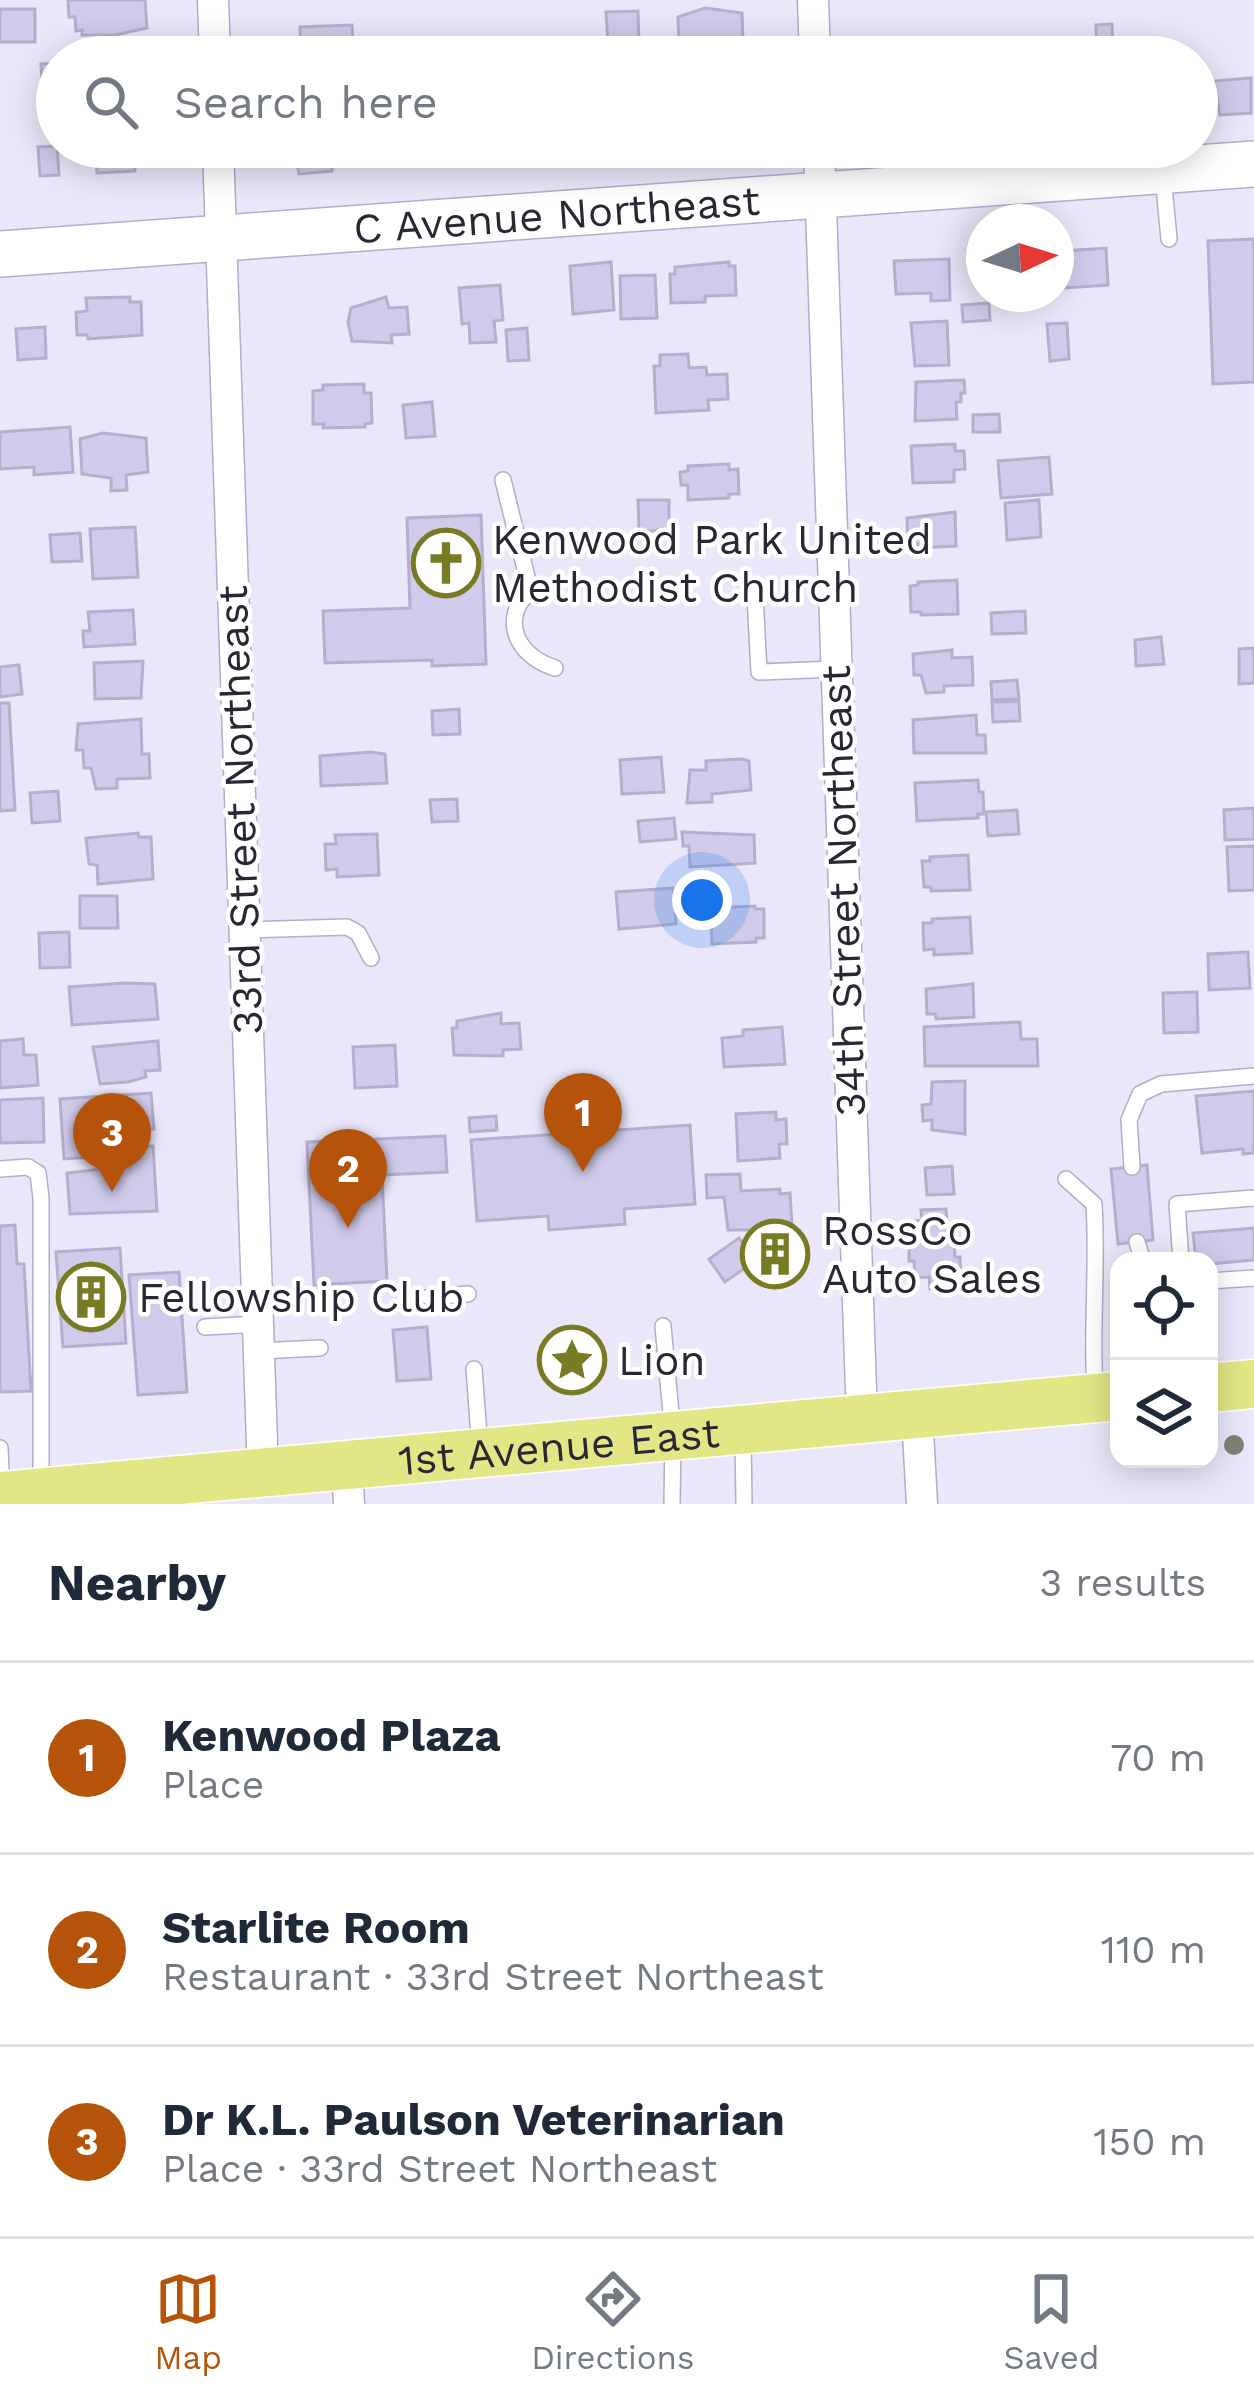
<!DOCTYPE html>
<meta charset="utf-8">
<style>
body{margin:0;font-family:"Work Sans",sans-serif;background:#f2f2f3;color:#1f2937}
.controls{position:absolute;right:36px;bottom:36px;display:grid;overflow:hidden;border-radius:24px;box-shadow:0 6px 30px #0003}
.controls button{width:108px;height:108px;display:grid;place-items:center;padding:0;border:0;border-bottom:3px solid #e0e1e3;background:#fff;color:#1f2937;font:60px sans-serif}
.compass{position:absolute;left:966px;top:204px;width:108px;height:108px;border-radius:50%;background:#fff;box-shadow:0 6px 30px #0003;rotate:86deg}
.you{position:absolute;left:702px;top:900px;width:42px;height:42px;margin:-30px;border:9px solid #fff;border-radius:50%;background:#1a73e8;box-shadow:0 0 0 18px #1a73e833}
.badge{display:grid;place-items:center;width:78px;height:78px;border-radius:50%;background:#b45309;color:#fff;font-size:39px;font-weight:700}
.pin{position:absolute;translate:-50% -99px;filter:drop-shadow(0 3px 6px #0008)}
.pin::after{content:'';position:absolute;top:63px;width:42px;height:36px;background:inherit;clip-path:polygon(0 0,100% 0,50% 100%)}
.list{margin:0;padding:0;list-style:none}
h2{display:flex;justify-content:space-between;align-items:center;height:156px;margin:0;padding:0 48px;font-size:51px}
h2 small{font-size:39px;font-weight:400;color:#747a83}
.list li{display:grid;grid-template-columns:78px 1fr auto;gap:36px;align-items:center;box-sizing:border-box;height:192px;padding:0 48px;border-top:3px solid #e0e1e3}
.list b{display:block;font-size:45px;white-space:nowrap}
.list p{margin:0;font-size:39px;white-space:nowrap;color:#747a83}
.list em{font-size:39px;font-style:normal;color:#747a83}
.icon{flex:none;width:66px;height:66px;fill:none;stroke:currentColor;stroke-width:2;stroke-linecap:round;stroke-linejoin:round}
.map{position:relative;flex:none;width:1254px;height:1504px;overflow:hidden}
.search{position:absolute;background:#fff;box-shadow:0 6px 30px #0003;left:36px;right:36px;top:36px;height:132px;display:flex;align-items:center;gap:30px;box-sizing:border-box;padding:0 42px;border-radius:66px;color:#747a83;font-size:45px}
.sheet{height:732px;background:#fff}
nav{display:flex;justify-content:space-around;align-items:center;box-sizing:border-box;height:168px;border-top:3px solid #e0e1e3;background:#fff;font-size:33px;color:#747a83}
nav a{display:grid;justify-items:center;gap:6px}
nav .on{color:#b45309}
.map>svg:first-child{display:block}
.building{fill:#d0cbea;stroke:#b4afcd;stroke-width:3}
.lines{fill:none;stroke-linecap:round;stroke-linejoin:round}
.lane-casing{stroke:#b1adcb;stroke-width:18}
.street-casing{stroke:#b1adcb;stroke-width:33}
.secondary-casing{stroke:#b1adcb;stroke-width:48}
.primary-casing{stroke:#fff;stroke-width:51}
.lane{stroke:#fff;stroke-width:15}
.street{stroke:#fff;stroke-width:30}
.secondary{stroke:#fff;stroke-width:45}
.primary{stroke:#e3e685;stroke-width:48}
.tree{fill:#808077}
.labels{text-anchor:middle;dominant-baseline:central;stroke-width:9;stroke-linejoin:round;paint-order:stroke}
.street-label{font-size:42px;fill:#292733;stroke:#fff}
.poi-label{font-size:42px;fill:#292733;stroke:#fff;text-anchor:start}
</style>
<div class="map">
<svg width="1254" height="1504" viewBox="0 0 1254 1504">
<rect width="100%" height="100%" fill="#eae7fa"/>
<path class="building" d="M68,0h77l2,28 -32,7h-33v-5l-6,1 -1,-14h-6z
M705,8l37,5 1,29 -9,1v3l-55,-1 -1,-28z
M0,9h35v33h-35z
M638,11l1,32 -31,1 -2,-32z
M1112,24l1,29h-16l-1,-28z
M352,25l2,32h-53l-1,-30z
M412,38l2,19h-38l-1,-15z
M134,40l1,17h-42l-1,-16z
M57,63v36h-14l-2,-35z
M1251,78v35l-31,2 -6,-34z
M57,146l2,29 -19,1 -2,-29z
M86,147h48l1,24 -38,2 -1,-14h-9z
M294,147h40l-2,24 -33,3z
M1254,239v143l-41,2 -5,-143z
M1106,248l2,37 -43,3 -2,-37z
M949,259l1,41 -19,1v-8l-35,1 -2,-33z
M611,262l3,48 -41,4 -3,-48z
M729,262v4h6l1,29 -31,1v6l-34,1 -1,-29h5v-7z
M655,275l2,43 -36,1 -1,-43z
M500,285l3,35 -9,1 2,21 -26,1 -1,-20 -7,1 -3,-36z
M130,297v5h11l1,33 -54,4 -1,-4h-10l-1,-23 11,-1 -1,-13z
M386,297l3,11 18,-1 2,27 -18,1 1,8 -40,-2 -4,-19 3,-14z
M989,303l1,17 -27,2 -1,-17z
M947,321l2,44 -34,1 -4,-43z
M1067,323l2,36 -19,2 -3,-37z
M45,327l1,31 -28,2 -2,-31z
M527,328l2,32 -21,1 -2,-31z
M688,354l1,14 17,-1 1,8 20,-1 1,25 -20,1 1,10 -53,3 -2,-47h6v-11z
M964,380l1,13h-4v9h-5l1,17 -42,2 1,-39z
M364,384v9h7l1,30 -7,1v3l-42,1 1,-4h-11v-33l10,-1v-5z
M432,402l3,34 -29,2 -3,-33z
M999,414l1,18h-27v-17z
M70,427l3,45 -39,3v-8l-34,2v-37z
M103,433l43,5 2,34 -22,3 1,15 -16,1v-13l-29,-4 -2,-35z
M955,444v7h9l1,18 -11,1v12l-41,1 -2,-37z
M1049,457l3,37 -51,4 -3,-37z
M729,464v6l9,-1 1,25h-10v4l-41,2v-15h-7l-1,-13 8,-1v-5z
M638,500h31v31h-30z
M1039,500l2,37 -34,3 -2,-37z
M955,512l1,34 -37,2 -1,-4h-10l-1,-26z
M481,515l5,149 -54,2v-6l-107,3 -2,-52 87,-3 -3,-90z
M135,527l3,50 -45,2 -3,-50z
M80,533l2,28 -30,1 -2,-27z
M957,580l1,34 -37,1v-3h-10l-1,-26 8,-1v-3z
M133,610l2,34 -51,3 -1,-16h7l-2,-19z
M1025,611l1,22 -34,1 -1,-21z
M1161,637l3,27 -28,2 -1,-26z
M1254,648v35l-15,1v-35z
M952,650v8l20,-1 1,28 -29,1v6l-18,1 -5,-18h-7l-1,-21z
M143,661l-2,37 -46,1 -1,-36z
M19,665l3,29 -22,3v-30z
M1017,680l2,19 -27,1 -1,-18z
M1019,701l1,20 -27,1 -1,-20z
M0,703h9l6,107 -15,1z
M459,709l1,25 -27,1 -1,-24z
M976,715l1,20h8l1,18h-72l-1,-33z
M141,719l1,35h7l1,24 -33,1v9l-21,1 -5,-21h-7l-1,-18h-7l2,-26z
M371,752l14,2 2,29 -66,3 -1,-30z
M661,757l3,35 -42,2 -2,-34z
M742,759l7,2 2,29 -39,4v8l-25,1 3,-33h16v-9z
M978,780l1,12h4l1,22h-6v4l-61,3 -2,-38z
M58,791l2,30 -28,2 -2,-30z
M457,799l1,22 -26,1 -2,-22z
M1254,808v31l-29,1 -1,-30z
M1017,810l2,24 -31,2 -2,-24z
M674,818l2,21 -36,3 -2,-21z
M682,832l72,3 1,28 -65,4 -1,-21h-6z
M138,833l1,4h12l2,42 -55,5 -1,-19 -8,-1 -3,-26z
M377,834l2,41 -42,2v-8l-11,1 -1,-26h11l-1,-9z
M1254,846v44l-25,1 -2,-44z
M968,855l2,35 -39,1v-4h-7l-2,-26h8v-4z
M673,888l3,36 -57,5 -3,-37z
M80,896h37l1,32h-38z
M755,906v3h9v29h-8v4l-44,2 -1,-36z
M970,917l2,36 -38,2v-6l-10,1 -1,-27h9v-4z
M69,932l1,35 -30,1 -1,-35z
M1248,952l2,36 -41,2 -1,-36z
M125,983l30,1 3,35 -86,6 -3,-38z
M973,984l1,33 -38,2 -1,-5h-8l-1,-25z
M1197,992l1,40 -34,1 -1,-40z
M501,1013v11l18,-1 2,26 -18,1v6l-49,-1 -2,-27h5v-7z
M1020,1022l1,17h16l1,27h-113l-1,-39z
M782,1027l3,37 -61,3 -2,-29 21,-2v-6z
M23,1039l1,16h12l2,30 -38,3v-47z
M158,1041l2,29 -15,1 1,6 -18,5 -28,2 -7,-37z
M395,1045l2,41 -42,2 -2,-41z
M965,1081v53l-33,-4v-10l-9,1 -1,-16 9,-1 1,-22z
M1254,1091v62l-11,1v-5l-41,4 -6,-57z
M151,1093l3,36h-51l2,27 -41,3 -4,-60z
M43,1098l1,44 -44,1v-43z
M591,1108l1,14 -28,3 -1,-15z
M776,1112v8l10,-1 1,25h-8l1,14 -42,3 -2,-47z
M496,1116l1,14 -27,2 -1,-14z
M690,1125l5,79 -71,5 1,15 -76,6 -1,-14 -71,5 -6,-81z
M445,1136l2,36 -65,3 5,106 -73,4 -7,-143z
M153,1146l4,65 -87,3 -3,-41 51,-6 -1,-19z
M1147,1165l6,75 -35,4 -7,-75z
M952,1166l2,28 -27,1 -2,-27z
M740,1174l1,17 39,-2v5l10,-1 2,31 -28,6h-36l-4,-33 -17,1 -1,-23z
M946,1209l2,31 6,-1 1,18h5l1,31 -31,1 -1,-12 -14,1 -1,-17h-5v-19h6l-1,-21 8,-1 -1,-10z
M15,1225l2,39h7l7,127 -31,1v-166z
M1254,1228v32l-45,4v-3h-13l-3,-28z
M739,1238l16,23 -30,21 -16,-23z
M793,1239l2,27 -38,4 -3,-27z
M120,1248l6,95 -63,4 -7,-95z
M179,1272l8,120 -49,3 -9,-120z
M427,1327l4,52 -34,2 -4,-51z"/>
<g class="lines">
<defs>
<path id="lane" d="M1163,176l6,63
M503,480l28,113
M755,595l4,77 76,-3
M555,668c-62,-20 -46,-86 1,-81
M244,930l103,-3 11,6 13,25
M1132,1167l-3,-47 11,-26 21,-10 93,-8
M0,1169l28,-2 10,6 3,25v285
M1066,1179l28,25c4,63 -3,123 1,187
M1137,1242l6,19
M1181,1261l-4,-57 77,-6
M1209,1281l45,-3
M429,1297l39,-3
M663,1326l10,110 -1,68
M205,1327l53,-3
M259,1351l61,-3
M474,1369l6,80
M743,1435l1,69
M0,1448l2,45"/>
<path id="street" d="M213,0l2,57
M813,0l2,57
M218,147l45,1326
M819,147l43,1273
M917,1414l5,90
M347,1465l2,39"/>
<g id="secondary">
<path id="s1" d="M0,254l1254,-90"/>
</g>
<g id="primary">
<path d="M1209,1388l45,-4"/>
<path id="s2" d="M0,1496l1119,-100"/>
</g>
</defs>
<use href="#lane" class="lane-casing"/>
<use href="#street" class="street-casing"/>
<use href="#secondary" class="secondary-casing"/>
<use href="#primary" class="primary-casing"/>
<use href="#lane" class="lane"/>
<use href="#street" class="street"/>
<use href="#secondary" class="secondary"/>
<use href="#primary" class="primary"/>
</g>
<circle class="tree" cx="1234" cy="1445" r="10"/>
<defs>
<symbol id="church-ring" viewBox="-11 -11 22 22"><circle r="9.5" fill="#fff" stroke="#777b24" stroke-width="1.5"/><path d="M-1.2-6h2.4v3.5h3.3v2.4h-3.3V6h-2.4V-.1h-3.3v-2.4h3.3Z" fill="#777b24"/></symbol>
<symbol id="building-ring" viewBox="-11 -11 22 22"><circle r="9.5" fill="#fff" stroke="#777b24" stroke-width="1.5"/><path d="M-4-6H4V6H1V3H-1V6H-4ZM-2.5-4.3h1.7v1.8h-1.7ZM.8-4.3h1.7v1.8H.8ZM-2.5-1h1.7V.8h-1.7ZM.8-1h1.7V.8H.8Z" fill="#777b24"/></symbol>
<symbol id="sight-ring" viewBox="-11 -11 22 22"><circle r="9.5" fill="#fff" stroke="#777b24" stroke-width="1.5"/><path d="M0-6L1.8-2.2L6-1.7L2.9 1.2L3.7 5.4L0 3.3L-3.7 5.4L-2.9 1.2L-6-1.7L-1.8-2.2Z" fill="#777b24"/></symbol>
</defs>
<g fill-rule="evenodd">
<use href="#church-ring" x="408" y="525" width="76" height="76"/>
<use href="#building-ring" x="737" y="1216" width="76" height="76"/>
<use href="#building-ring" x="53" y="1259" width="76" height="76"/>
<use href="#sight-ring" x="534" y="1322" width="76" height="76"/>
</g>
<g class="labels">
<g class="street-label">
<text stroke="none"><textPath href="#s1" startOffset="558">C Avenue Northeast</textPath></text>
<text transform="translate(240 810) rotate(-92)">33rd Street Northeast</text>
<text transform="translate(843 891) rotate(-92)">34th Street Northeast</text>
<text stroke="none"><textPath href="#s2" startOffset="561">1st Avenue East</textPath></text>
</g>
<g class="poi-label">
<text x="492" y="539">Kenwood Park United<tspan x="492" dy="48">Methodist Church</tspan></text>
<text x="822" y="1230">RossCo<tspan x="822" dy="48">Auto Sales</tspan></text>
<text x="138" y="1297">Fellowship Club</text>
<text x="618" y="1360">Lion</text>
</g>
</g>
</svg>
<div class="controls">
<button><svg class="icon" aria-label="locate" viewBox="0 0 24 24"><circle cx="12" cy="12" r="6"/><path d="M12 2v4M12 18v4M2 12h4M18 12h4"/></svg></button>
<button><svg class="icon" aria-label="layers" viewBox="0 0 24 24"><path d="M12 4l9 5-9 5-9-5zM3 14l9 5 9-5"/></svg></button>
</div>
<svg class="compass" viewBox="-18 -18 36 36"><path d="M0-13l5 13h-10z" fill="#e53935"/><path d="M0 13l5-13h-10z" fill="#747a83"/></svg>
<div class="you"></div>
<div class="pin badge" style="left:583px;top:1172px">1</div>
<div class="pin badge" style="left:348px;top:1228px">2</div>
<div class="pin badge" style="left:112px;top:1192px">3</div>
<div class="search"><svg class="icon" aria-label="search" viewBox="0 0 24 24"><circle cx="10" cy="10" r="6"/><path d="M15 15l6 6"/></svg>Search here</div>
</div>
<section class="sheet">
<h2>Nearby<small>3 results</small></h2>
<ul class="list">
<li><span class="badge">1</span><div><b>Kenwood Plaza</b><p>Place</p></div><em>70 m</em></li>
<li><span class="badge">2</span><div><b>Starlite Room</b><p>Restaurant · 33rd Street Northeast</p></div><em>110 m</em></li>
<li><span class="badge">3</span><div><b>Dr K.L. Paulson Veterinarian</b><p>Place · 33rd Street Northeast</p></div><em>150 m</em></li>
</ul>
</section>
<nav>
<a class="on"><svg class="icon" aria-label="map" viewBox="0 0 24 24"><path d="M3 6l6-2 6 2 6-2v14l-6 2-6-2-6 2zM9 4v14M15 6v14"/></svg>Map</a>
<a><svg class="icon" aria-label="directions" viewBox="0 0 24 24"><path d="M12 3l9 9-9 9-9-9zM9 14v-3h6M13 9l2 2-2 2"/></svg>Directions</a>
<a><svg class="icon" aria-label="saved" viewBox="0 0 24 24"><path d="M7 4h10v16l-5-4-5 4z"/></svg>Saved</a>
</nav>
